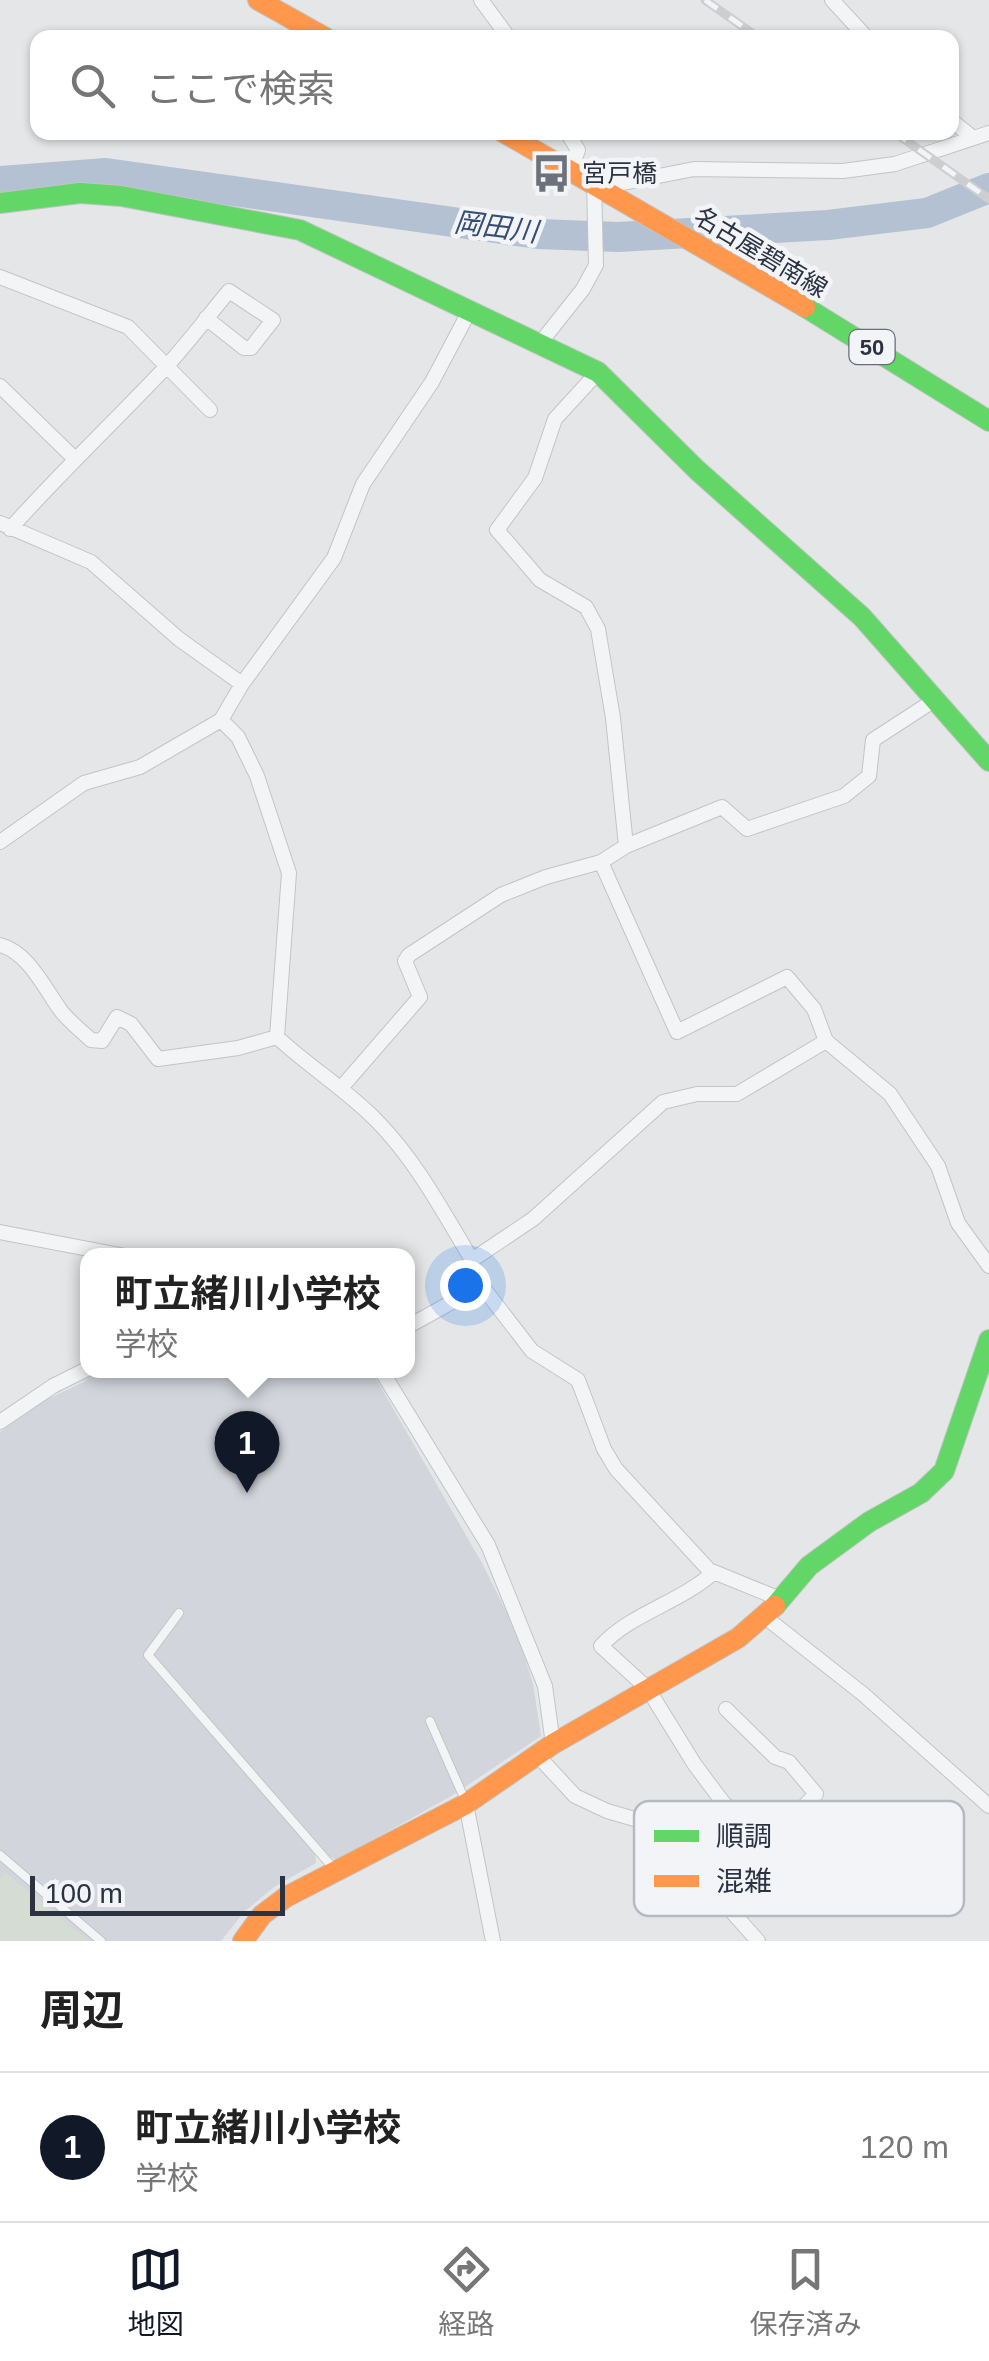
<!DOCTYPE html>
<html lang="ja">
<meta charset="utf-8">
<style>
body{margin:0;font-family:Helvetica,"Noto Sans JP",sans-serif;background:#f2f2f2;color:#222}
.scale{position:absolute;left:30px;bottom:25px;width:255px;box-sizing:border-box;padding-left:10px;border:5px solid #2b3241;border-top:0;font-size:28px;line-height:35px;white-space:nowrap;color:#2b3241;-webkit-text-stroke:8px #f2f4f7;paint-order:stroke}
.you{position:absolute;left:465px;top:1285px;width:35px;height:35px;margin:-25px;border:8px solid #fff;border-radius:50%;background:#1a73e8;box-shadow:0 0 0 15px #1a73e833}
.badge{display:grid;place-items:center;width:65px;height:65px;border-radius:50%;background:#111827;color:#fff;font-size:32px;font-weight:700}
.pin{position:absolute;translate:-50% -82px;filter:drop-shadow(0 2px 5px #0008)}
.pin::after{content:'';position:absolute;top:52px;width:35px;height:30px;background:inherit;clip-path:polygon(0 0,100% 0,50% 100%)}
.popup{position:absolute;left:80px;top:1248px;width:335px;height:130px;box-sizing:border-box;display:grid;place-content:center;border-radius:20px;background:#fff;filter:drop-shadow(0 2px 8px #0005);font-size:32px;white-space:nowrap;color:#767676}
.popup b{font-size:38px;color:#222}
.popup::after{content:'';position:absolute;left:50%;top:100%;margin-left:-20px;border:20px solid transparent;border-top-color:#fff}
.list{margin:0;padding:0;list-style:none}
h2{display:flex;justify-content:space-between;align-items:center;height:130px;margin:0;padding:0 40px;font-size:42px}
h2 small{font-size:32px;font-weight:400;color:#767676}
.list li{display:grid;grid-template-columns:65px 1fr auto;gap:30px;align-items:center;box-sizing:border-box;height:150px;padding:0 40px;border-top:2px solid #e0e0e0}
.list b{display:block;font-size:38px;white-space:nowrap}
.list p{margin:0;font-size:32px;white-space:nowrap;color:#767676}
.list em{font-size:32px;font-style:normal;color:#767676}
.icon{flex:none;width:55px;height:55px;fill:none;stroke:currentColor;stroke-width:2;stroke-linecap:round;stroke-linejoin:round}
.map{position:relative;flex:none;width:989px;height:1941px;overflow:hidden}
.search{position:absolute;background:#fff;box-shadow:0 2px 8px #0004;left:30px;right:30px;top:30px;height:110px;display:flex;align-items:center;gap:25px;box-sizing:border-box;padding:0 35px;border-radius:20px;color:#767676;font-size:38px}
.sheet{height:280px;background:#fff}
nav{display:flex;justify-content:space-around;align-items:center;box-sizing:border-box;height:140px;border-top:2px solid #e0e0e0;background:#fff;font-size:28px;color:#767676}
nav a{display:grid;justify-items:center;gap:5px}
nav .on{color:#111827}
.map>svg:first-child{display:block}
.built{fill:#d2d5db}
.green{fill:#d4dcd4}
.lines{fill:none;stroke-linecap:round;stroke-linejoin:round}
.river{stroke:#b4c1d2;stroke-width:30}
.lane-casing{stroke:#c2c4c6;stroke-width:10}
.street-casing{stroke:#c2c4c6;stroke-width:16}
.fast-casing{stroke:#c2c4c6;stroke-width:22}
.slow-casing{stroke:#c2c4c6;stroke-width:22}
.lane{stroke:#f3f4f5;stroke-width:8}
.street{stroke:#f3f4f5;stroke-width:14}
.fast{stroke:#63d668;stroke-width:20}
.slow{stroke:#ff974d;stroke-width:20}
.rail-casing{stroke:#cdced0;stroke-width:9}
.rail{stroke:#f2f4f7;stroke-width:5;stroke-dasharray:15;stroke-linecap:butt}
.labels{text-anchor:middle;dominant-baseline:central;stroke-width:9;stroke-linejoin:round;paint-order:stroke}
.shield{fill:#f2f4f7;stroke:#676c78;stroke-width:2.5}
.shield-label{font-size:22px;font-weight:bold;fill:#2b3241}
.poi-label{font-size:25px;fill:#2b3241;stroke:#f2f4f7;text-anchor:start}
.street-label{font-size:25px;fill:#2b3241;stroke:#f2f4f7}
.water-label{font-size:28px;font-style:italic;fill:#364e74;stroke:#f2f4f7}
.key{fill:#f2f4f7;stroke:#b6bac0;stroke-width:2.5}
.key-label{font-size:28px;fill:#2b3241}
</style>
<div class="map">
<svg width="989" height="1941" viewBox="0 0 989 1941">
<rect width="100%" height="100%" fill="#e4e6e8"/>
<path class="built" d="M358,1370l17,7 108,188 35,70 15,49 8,52 -88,59 -116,65 -22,-10 1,13 -42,24 -30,25 -23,29h-221v-509l30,-25 54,-25 12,-11z"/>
<path class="green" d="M5,1872l84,69h-89v-62z"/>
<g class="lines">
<path class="river" d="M0,181l106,-8 432,61 80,3 210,-12 99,-12 62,-25"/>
<defs>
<path id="lane" d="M179,1613l-31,42 187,215
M430,1721l35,79
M0,1855l101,86"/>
<path id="street" d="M481,0l28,38
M832,0l35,38
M952,121l20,16
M567,132l11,18 -7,19
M603,187l91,-18 149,2 52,-7 94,-31
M0,277l128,50 82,83
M541,342l42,-53 13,-24 -2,-83
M598,372l-43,47 -20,59 -38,52 43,50 46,27 12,22 15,89 13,128
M0,386l74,72
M0,523l91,39 88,77 63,45
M10,529c50,-56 104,-107 155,-161 23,-25 43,-52 64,-77l44,29 -22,28h-7l-38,-30
M221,720l17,17 19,39 32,97 -12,164
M0,842l84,-59 56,-16 81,-47 21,-36 92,-126 29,-74 69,-102 38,-72
M601,862l76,170 110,-55 27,32 12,32
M0,945c28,7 45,44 61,66 8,10 20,20 30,29l11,1 15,-24 14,7 27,35 80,-11 39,-11
M277,1037c32,30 69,52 100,84 40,41 66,91 95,139l-1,12 61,79 46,29 26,69 12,20 93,101 71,29
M341,1088l79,-91 -15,-36 4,-6 92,-60 45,-18 55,-15 25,-16 96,-39 25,22 97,-33 25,-20 4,-36 60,-39
M0,1232l125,24
M472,1260l61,-41 130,-117 34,-8h40l89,-53 64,53 48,72 20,57 31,43
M407,1327l74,-41
M381,1370l107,175 57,141 8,58
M0,1422l53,-36 34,-17
M714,1572c-34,31 -83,41 -113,74l47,43 47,76 27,36 57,59 -54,43
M765,1617l98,77 126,112
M726,1709l49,48 14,5 27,32 -51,52
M537,1755l38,41 32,15 38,11 22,17 91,102
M466,1804l27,137"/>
<path id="fast" d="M0,203l80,-10 41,3 179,34 298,142 99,98 165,147 127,144
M805,307l184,114
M775,1606l34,-40 60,-44 52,-29 23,-22 45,-131"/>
<path id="slow" d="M258,0l68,38
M503,132l302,175
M243,1941l19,-26 24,-18 180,-93 87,-60 185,-106 37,-32"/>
</defs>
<use href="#lane" class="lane-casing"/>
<use href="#street" class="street-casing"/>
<use href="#fast" class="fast-casing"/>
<use href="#slow" class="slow-casing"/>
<use href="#lane" class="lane"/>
<use href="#street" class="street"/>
<use href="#fast" class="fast"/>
<use href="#slow" class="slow"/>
<defs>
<path id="rail" d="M705,0l54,38
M894,132l95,67"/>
</defs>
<use href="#rail" class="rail-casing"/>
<use href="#rail" class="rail"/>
</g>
<defs>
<symbol id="bus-bare" viewBox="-9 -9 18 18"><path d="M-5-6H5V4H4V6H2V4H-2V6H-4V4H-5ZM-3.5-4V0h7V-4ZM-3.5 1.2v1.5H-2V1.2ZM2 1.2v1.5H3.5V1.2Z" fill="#6c717b" stroke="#f2f4f7" stroke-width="2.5" paint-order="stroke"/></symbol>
</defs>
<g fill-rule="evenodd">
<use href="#bus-bare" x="524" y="146" width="55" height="55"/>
</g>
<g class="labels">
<rect class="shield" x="849.5" y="330" width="45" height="34" rx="8"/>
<g class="shield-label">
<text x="872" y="347">50</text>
</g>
<g class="poi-label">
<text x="582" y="173">宮戸橋</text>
</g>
<g class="street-label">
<text transform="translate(761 252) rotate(31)">名古屋碧南線</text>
</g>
<g class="water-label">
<text transform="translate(496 227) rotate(7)">岡田川</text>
</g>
</g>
<rect x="634" y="1801" width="330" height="115" rx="15" class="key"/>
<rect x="654" y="1830" width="45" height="12" fill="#63d668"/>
<rect x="654" y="1875" width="45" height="12" fill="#ff974d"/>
<g class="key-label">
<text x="716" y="1846">順調</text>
<text x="716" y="1891">混雑</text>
</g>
</svg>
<div class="scale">100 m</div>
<div class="you"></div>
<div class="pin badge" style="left:247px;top:1493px">1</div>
<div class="popup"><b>町立緒川小学校</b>学校</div>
<div class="search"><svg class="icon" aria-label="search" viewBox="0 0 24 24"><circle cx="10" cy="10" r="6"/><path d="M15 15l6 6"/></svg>ここで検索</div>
</div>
<section class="sheet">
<h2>周辺<small></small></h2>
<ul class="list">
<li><span class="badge">1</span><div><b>町立緒川小学校</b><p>学校</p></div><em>120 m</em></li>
</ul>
</section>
<nav>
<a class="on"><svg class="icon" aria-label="map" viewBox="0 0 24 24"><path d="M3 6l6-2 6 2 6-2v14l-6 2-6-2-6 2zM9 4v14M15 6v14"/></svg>地図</a>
<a><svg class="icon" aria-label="directions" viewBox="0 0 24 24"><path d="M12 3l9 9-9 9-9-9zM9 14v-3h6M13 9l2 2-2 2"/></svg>経路</a>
<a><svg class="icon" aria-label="saved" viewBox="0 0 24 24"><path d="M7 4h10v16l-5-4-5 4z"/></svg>保存済み</a>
</nav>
